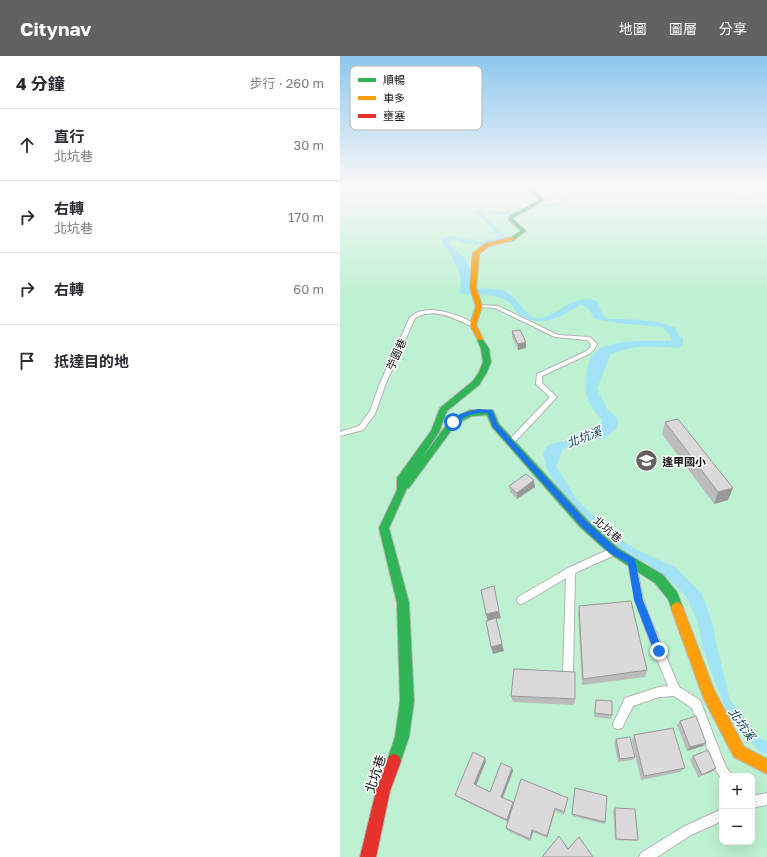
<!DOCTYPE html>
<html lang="zh-TW">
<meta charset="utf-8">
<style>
body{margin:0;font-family:"Golos Text","Noto Sans TC",sans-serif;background:#f7f7f7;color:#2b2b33}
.controls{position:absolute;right:12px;bottom:12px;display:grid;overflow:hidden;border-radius:8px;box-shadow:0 4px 16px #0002}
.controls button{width:36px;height:36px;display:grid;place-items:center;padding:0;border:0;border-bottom:1px solid #e1e1e2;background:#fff;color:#2b2b33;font:20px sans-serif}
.stop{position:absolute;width:12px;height:12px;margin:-9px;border:3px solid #1a73e8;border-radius:50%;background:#fff}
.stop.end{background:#1a73e8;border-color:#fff;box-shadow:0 1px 4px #0008}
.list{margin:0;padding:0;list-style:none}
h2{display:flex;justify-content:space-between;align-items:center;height:52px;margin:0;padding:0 16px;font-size:17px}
h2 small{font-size:13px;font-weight:400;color:#7c7c81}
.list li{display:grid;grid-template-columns:26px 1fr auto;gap:12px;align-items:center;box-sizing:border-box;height:72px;padding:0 16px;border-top:1px solid #e1e1e2}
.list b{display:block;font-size:15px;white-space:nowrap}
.list p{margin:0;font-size:13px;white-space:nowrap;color:#7c7c81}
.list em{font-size:13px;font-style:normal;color:#7c7c81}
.icon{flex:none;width:22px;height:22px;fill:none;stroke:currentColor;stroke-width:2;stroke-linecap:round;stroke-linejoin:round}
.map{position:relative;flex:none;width:427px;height:801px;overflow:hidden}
header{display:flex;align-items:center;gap:24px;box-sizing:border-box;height:56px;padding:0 20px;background:#636161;color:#fff}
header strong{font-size:19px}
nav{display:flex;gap:22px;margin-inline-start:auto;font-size:14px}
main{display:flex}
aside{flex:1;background:#fff}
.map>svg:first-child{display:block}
.green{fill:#bdf1d1;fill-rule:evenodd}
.water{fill:#a2e4f5}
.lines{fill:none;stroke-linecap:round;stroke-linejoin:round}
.street-casing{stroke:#b6b4b3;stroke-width:2}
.fast-casing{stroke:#b6b4b3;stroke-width:2}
.slow-casing{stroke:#b6b4b3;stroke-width:2}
.jam-casing{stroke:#b6b4b3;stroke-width:2}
.street{fill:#fdfdfd;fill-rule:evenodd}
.fast{fill:#30b455;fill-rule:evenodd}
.slow{fill:#ff9f0a;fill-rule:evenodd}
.jam{fill:#e5322d;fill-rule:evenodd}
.wall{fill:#bcbbbb}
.shaded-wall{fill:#999899}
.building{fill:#dbd9da;stroke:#999899}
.route{fill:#1a73e8}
.labels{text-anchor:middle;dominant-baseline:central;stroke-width:3;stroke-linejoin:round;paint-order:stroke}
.street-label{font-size:11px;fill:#161414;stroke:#fff}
.poi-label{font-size:11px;font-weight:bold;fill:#161414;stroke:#fff;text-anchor:start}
.water-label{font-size:12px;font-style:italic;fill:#02404d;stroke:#fff}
.near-street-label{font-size:13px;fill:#161414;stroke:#fff}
.key{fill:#fff;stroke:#b9b8b8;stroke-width:1}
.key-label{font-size:11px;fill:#161414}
</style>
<header>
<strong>Citynav</strong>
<nav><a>地圖</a><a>圖層</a><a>分享</a></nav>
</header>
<main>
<aside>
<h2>4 分鐘<small>步行 · 260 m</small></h2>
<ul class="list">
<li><svg class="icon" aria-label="ahead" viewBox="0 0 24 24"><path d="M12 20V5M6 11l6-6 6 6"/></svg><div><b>直行</b><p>北坑巷</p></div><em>30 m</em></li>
<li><svg class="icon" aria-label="right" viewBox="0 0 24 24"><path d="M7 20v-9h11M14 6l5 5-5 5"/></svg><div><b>右轉</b><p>北坑巷</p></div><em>170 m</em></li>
<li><svg class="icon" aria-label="right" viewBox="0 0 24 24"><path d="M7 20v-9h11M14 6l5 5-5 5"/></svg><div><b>右轉</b></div><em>60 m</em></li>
<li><svg class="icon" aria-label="arrive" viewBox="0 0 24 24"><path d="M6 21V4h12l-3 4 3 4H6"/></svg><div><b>抵達目的地</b></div></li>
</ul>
</aside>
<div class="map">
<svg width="427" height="801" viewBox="0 0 427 801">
<rect width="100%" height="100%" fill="#f3f0ef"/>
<path class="green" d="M0,129h427v672h-427zM382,720h30v66h-30z"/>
<path class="water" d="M203,129c8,0 21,10 22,18l-10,3 -19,1 -12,7 -21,1 -22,-4v2l24,23c-6,9 -29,10 -39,7 -5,-1 -9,-4 -15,-4l-2,5 16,15 6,13 -3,17c10,0 29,-1 37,2 12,6 20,25 30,27 17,2 30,-16 46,-18 6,-1 11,0 16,1l6,14 4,4c24,0 47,0 69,9l3,8 4,2v7l-4,3c-25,-1 -46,-4 -69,7l-13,34 10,20 9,7 2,7 -2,6 -11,9 -21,3 -21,8 -7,17 21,34 38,37 25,14 35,16 27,27 11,30 3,19 14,57 32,40 5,1v13l-7,-2 -31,-34 -26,-69 -6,-29 -11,-24 -19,-18 -22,-16 -28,-15 -51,-46 -20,-33 -3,-15 5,-8 28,-7 27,-17c-13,-14 -20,-25 -17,-44 1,-7 2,-15 6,-21 12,-18 60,-15 80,-15l-1,-4 -8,-10 -46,-4 -22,-4 -7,-11 -7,-3c-21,11 -39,25 -63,9 -4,-3 -5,-9 -9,-12 -13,-9 -34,-7 -49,-8 1,-10 1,-18 -3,-27 -2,-5 -5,-7 -5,-12l-7,-8 -3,-6 1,-4 8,-1 30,6 16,-4 2,-2 -24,-24 2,-2 40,3 16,-7 27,-3 2,-3 -2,-2z
M374,129h43l2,1c-8,10 -23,5 -33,6 -10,1 -16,4 -26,2l5,-6z"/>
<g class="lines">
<defs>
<path id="street" d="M137,249l21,1 60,29 31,2 2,1 6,6 -3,6 -5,4 -47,22v7l15,14 -44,47h-2l-3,-2 1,-2 41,-43 -14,-13 1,-10 48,-22 5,-4 1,-4 -4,-4 -32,-3 -60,-29 -16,-1 -2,-1z
M88,254c15,0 35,6 48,15l-1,1h-4c-18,-8 -36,-19 -56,-8l-29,65 -11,31 -12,16 -23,6v-4l19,-6 11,-15 10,-28 30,-66 8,-5z
M274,491l3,1 1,3 -1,3 -42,19 -2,99 -1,4 -4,1 -4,-1 -1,-4 3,-94 -42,25 -3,1 -3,-1 -1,-3 1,-3 50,-29z
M292,501l3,1 7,36 5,17 32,76 21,13 25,65 7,11h-10v4l-7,-11 -23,-61 -18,-12 -15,1 -26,9 -11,22 -4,1 -4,-1 -1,-4 12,-26 34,-11 9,-1c-17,-41 -34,-81 -40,-125l1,-3z
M427,737v12l-15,3v-12z
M382,753v12l-31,14 -34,22h-18l2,-4 42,-26z"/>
<path id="fast" d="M183,129h5l17,15 -31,17 -1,2 13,12 -14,10 -3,-2 1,-1 11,-7 -12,-11 1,-4 30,-16z
M140,281l2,1 7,11 2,13 -4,10 -8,13 -32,26 -8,21 -17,26 28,-38 20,-10h23l6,14 89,97 30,27 45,27 14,17 6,16 -2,4 -4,2 -4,-2 -5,-13 -13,-16 -45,-29 -30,-27 -88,-100 -5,-12 -15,1 -16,8 -47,64h-2l-18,40 20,75 5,98 -5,36 -10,29 -5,2 -5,-2 -2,-5 8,-24 5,-36 -3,-98 -18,-75 18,-38v-12l34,-47 9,-23 33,-27 6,-9 4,-10 -2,-13 -4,-10z"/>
<path id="slow" d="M172,181l3,2 -1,1 -25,6 -10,8 -3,34 6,18 -6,19 7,14 -1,1h-4l-8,-15 6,-19 -6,-18 3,-35 12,-9z
M337,546l4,2 2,4 31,82 30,57 23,12v15l-33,-17 -30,-58 -33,-91 2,-4z"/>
<path id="jam" d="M54,698l5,2 2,5 -11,30 -14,66h-16l16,-66 13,-35z"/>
</defs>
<use href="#street" class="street-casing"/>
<use href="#fast" class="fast-casing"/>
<use href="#slow" class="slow-casing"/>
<use href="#jam" class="jam-casing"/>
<use href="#street" class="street"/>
<use href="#fast" class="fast"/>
<use href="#slow" class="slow"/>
<use href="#jam" class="jam"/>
</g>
<path class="wall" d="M172,275l14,17 -8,2 -6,-13z
M325,366l68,66 -5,12 -14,4 -52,-70z
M169,430l26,1 -18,12 -7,-7z
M239,550l68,64 -2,7 -63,8 -4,-71z
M171,640l64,3 -1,6 -61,-3z
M256,644l16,15 -1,4 -17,-2 1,-13z
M340,665l23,25 -16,5 -10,-26z
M294,679l51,33 -5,4 -39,8 -9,-39z
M276,683l19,18 -2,3 -15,2 -4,-19z
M353,700l23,12 -3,3 -15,6 -8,-17z
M146,705l-10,24 14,7 22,-24 1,3 -10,27 11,6 54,-6 -4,17 -9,-4 -8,27 -14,-6 -3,9 -22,-10 -2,-3 2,-6 -51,-25 -2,-2z
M235,732l30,34 -1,2 -32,-8z
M275,752l23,32 -2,1 -21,-1 -2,-30z"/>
<path class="shaded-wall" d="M186,286v6l-8,2v-6z
M194,424l1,7 -18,12v-6z
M393,432l-5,12 -14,4 4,-12z
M159,555l2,7 -13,4 -2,-8z
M162,588l2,7 -11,3 -2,-7z
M366,687l-3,3 -16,5 3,-4z
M145,702l1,3 -10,25 -2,-2z
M172,712l1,3 -11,28 -1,-2z
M376,712l-3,3 -15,6z
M173,746l1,3 -6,17 -1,-2z
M215,752v3l-8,27v-2z
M192,774l1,2 -3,9v-2z"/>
<path class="building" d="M180,274l6,12 -8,2 -6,-13z
M338,363l55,69 -15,4 -53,-70z
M186,418l8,6 -17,13 -8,-7z
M154,530l5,25 -13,3 -5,-24z
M291,545l16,69 -64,9 -4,-73z
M156,562l6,26 -11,3 -5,-26z
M174,613l61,3v27l-64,-3z
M256,644l16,1v14l-17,-2z
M356,660l10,27 -16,4 -10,-26z
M333,672l12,40 -41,8 -10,-41z
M290,681l5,20 -15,2 -4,-20z
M368,694l8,18 -14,7 -9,-19z
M133,696l12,6 -11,26 16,8 11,-29 11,5 -11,29 12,5 -6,18 -52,-25z
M181,723l47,19 -4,14 -9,-4 -8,28 -15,-6 -2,9 -24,-11z
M235,732l32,8 -2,26 -33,-8z
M275,752l20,1 3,31 -22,-1z
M219,780l9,13 11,-12 14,20h-51z"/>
<linearGradient id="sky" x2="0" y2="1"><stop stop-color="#8cc7ed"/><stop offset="0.54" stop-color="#faf8f8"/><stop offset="1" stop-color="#faf8f8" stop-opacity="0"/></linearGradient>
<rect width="427" height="241" fill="url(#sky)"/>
<path class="route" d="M138,353l14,1 6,15 88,96 31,28 18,10 8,41 20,51 -1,3 -3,2 -4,-2 -21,-54 -6,-37 -17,-9 -30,-28 -88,-99 -5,-14c-14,-1 -22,2 -33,11l-5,-2 10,-8z"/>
<defs>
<symbol id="school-disc" viewBox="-11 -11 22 22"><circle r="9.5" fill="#636161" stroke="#fff"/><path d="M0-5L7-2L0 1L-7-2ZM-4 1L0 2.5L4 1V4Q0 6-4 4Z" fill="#fff"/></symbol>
</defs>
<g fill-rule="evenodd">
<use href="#school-disc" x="294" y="392" width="25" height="25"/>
</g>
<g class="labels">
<g class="street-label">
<text transform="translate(56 298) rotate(-66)">苧園巷</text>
<text transform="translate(268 473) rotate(41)">北坑巷</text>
</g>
<g class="poi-label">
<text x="322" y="405">逢甲國小</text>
</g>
<g class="water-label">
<text transform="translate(244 381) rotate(-21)">北坑溪</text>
<text transform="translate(402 668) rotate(55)">北坑溪</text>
</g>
<g class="near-street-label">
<text transform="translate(35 718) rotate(-72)">北坑巷</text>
</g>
</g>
<rect x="10" y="10" width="132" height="64" rx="6" class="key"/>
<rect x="18" y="22" width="18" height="4" fill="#30b455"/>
<rect x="18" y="40" width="18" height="4" fill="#ff9f0a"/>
<rect x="18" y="58" width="18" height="4" fill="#e5322d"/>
<g class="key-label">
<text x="43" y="28">順暢</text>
<text x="43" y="46">車多</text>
<text x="43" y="64">壅塞</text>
</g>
</svg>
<div class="controls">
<button>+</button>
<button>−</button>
</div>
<div class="stop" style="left:113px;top:366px"></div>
<div class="stop end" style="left:319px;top:595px"></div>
</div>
</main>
